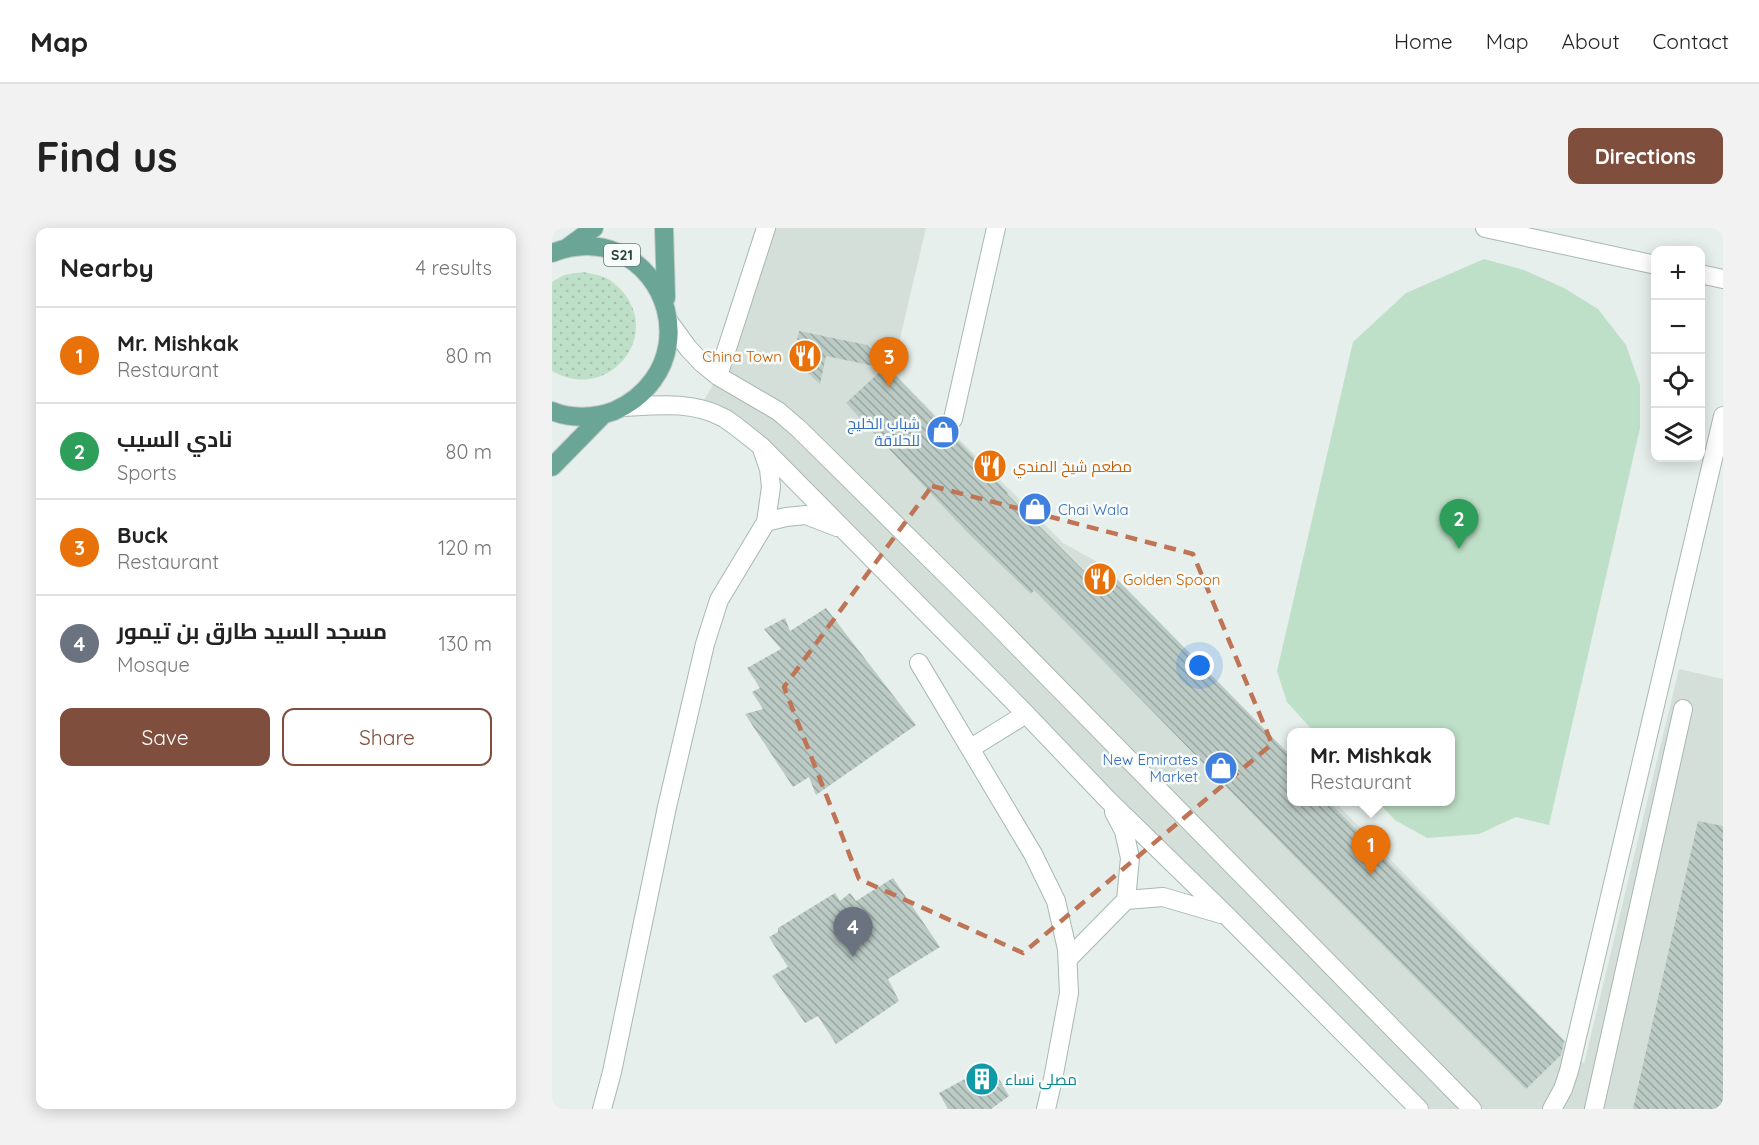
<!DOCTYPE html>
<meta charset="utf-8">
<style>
body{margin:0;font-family:Quicksand,Cairo,sans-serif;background:#f2f2f2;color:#222}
.controls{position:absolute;right:18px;top:18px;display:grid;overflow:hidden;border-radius:12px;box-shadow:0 3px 15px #0003}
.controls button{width:54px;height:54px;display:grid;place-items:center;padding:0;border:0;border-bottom:2px solid #e0e0e0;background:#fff;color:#222;font:30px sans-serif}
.you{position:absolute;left:648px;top:438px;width:21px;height:21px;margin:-15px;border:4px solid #fff;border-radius:50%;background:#1a73e8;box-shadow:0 0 0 9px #1a73e833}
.badge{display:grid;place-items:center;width:39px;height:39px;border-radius:50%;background:#804e3d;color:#fff;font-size:20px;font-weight:700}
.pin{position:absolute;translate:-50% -50px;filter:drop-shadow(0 2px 3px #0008)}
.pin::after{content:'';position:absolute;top:32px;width:21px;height:18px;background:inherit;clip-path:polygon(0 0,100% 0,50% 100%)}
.popup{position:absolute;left:735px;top:500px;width:168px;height:78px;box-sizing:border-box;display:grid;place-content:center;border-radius:12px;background:#fff;filter:drop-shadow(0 2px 4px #0005);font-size:20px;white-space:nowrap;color:#767676}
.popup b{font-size:22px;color:#222}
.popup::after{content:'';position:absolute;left:50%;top:100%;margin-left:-12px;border:12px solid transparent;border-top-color:#fff}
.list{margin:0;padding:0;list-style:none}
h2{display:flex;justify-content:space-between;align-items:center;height:78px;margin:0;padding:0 24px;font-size:26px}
h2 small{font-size:20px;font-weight:400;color:#767676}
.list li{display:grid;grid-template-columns:39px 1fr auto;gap:18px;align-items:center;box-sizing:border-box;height:96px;padding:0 24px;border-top:2px solid #e0e0e0}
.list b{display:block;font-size:22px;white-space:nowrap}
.list p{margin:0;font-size:20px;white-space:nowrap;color:#767676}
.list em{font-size:20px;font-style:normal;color:#767676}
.actions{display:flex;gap:12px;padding:18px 24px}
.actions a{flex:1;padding:14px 0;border:2px solid #804e3d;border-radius:12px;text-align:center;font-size:21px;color:#804e3d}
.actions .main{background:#804e3d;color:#fff}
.icon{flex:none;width:33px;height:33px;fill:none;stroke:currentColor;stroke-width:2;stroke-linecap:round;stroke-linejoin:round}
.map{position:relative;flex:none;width:1171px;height:881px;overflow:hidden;border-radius:12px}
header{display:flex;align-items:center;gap:36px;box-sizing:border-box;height:84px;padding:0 30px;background:#fff;border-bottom:2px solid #e0e0e0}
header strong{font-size:28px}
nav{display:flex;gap:33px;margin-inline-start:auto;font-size:21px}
.intro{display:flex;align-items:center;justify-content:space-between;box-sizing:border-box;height:144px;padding:0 36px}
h1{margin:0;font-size:42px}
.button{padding:15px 27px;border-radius:12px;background:#804e3d;color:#fff;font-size:21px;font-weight:700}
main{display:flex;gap:36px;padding:0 36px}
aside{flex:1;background:#fff;border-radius:12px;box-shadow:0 3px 15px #0003}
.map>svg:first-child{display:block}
.built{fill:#d4dfda}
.grass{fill:url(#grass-dots)}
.pitch{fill:#bfe0c8}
.building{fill:url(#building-back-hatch)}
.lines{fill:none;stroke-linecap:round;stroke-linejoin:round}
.minor-casing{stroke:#a8b8b2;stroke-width:20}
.major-casing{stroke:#c2cac8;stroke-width:20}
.minor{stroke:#fff;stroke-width:18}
.major{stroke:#6aa596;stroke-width:18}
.marked{fill:none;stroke:#c07456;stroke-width:4.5;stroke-dasharray:12 8;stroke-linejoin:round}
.labels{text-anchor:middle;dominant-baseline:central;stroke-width:5;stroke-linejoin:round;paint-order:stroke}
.shield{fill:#f7fbf9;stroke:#637a73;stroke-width:1.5}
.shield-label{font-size:14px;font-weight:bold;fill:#24423a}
.food-label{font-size:15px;fill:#c56008;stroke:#f7fbf9;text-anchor:start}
.shop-label{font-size:15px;fill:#366cbe;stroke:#f7fbf9;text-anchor:end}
.culture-label{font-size:15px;fill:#0d838f;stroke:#f7fbf9;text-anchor:start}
</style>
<header>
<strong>Map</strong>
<nav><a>Home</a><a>Map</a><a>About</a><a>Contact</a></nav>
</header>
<div class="intro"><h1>Find us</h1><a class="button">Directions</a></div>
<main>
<aside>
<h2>Nearby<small>4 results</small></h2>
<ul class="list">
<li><span class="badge" style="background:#e8710a">1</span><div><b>Mr. Mishkak</b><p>Restaurant</p></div><em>80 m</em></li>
<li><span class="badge" style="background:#2e9e5b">2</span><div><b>نادي السيب</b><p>Sports</p></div><em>80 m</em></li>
<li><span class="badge" style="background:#e8710a">3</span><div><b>Buck</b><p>Restaurant</p></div><em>120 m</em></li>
<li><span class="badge" style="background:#6b7280">4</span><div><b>مسجد السيد طارق بن تيمور</b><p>Mosque</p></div><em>130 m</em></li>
</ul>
<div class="actions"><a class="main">Save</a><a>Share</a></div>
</aside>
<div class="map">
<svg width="1171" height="881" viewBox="0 0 1171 881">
<defs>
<pattern id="grass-dots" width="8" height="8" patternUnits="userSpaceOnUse" patternTransform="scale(1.5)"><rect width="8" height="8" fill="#bfe0c8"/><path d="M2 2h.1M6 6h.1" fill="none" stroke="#a4c1ad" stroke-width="1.8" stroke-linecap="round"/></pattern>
<pattern id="building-back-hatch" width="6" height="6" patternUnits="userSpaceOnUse" patternTransform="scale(1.5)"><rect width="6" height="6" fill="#bbcac4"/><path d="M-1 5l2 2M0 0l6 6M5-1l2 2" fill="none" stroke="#98a6a0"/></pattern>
</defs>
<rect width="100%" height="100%" fill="#e6efeb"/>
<path class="built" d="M214,0h160l-34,144 171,171 40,22 188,192 1,45h43l235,244 14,18 95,-395 44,10v430h-304l-658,-663 -62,-37 19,-33z"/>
<path class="grass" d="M31,44c5,1 12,2 18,4 9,3 16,9 22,16 39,47 -17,111 -71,79v-89l12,-7z"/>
<path class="pitch" d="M932,31l40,11 40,18 34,21 28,36 14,40v43l-91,397 -33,-8 -37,17 -52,4 -32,-18 -17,-18h72v-70h-136l-27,-30 -10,-31 76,-329 53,-49z"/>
<path class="building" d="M247,103l68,14 141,148 -1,1 83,83 13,-12 189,192v44h36l236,240 -3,14 -35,34 -236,-237 -256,-262 -3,4 -63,-61 -122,-130 38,-35 -58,-12 -6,28 -27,-24z
M274,380l90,117 -100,70 -7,-18 -16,10 -48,-73 18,-5 -11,-17 8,-4 -13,-20 34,-19 -17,-20 21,-11 5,13z
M1146,593l25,5v283h-90z
M341,650l47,69 -52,32 11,22 -63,43 -18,-28 -13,7 -33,-47 16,-9 -19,-30 9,-5v-4l57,-35 5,8 10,-8 6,8z
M439,837l18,31 -18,13h-43l-9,-16z"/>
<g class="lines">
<defs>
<path id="minor" d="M933,0l171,37
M1148,46l23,5
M117,94l19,26 14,15 16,13 60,35 21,18 187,185 486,495
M166,148l48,-148
M72,179c34,-2 70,-6 100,11 13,8 25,19 37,28l265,268 82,86 119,116 192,193
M401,191l43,-191
M214,294l20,-5 20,-2 31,12
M367,435l114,191 23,47 11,48 2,44 -16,86 -7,30
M419,520l55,-34
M574,672l37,-3 58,17
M516,731l58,-59 4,-42 -6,-27 -10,-19
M50,881l10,-37 55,-265 38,-163 14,-44 47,-78 5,-35 -2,-18 -7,-20
M1000,881l11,-20 6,-18 154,-655
M1042,881l89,-400"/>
<path id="major" d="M112,0l2,70
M16,19l26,-19
M0,25c21,-8 45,-10 67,0 48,22 65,85 34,127 -10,14 -23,24 -39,31 -19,7 -43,8 -62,0
M0,239l52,-53"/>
</defs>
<use href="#minor" class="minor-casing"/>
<use href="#major" class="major-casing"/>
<use href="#minor" class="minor"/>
<use href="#major" class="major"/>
</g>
<path class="marked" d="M380,258l261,68 79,190 -249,209 -164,-74 -75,-192z"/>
<defs>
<symbol id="restaurant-disc" viewBox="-11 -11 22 22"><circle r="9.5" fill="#e8710a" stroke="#f7fbf9"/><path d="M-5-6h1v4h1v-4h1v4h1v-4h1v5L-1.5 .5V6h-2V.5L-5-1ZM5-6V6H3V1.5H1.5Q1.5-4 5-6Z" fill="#fff"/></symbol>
<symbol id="shop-disc" viewBox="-11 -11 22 22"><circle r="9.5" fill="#3f7fe0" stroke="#f7fbf9"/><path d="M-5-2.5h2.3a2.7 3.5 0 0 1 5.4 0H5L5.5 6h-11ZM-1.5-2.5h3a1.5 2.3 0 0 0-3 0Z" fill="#fff"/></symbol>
<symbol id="building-disc" viewBox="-11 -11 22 22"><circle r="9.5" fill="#0f9aa8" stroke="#f7fbf9"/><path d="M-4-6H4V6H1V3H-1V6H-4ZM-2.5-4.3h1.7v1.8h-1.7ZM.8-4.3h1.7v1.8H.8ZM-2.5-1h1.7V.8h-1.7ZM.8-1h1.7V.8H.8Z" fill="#fff"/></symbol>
</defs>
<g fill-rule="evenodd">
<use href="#restaurant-disc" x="234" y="109" width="38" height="38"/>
<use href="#shop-disc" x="372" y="185" width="38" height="38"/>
<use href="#restaurant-disc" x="419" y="219" width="38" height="38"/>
<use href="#shop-disc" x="464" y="262" width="38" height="38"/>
<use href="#restaurant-disc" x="529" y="332" width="38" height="38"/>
<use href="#shop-disc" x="650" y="521" width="38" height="38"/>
<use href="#building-disc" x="411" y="832" width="38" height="38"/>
</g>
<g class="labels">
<rect class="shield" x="52" y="16" width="36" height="22" rx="4.5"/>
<g class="shield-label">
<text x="70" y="27">S21</text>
</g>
<g class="food-label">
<text x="230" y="128" text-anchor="end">China Town</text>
<text x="461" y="238">مطعم شيخ المندي</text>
<text x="571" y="351">Golden Spoon</text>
</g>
<g class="shop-label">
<text x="368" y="195">شباب الخليج<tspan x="368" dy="17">للحلاقة</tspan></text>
<text x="506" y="281" text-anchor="start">Chai Wala</text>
<text x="646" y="531">New Emirates<tspan x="646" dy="17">Market</tspan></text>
</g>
<g class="culture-label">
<text x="453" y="851">مصلى نساء</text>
</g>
</g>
</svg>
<div class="controls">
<button>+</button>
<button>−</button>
<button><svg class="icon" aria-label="locate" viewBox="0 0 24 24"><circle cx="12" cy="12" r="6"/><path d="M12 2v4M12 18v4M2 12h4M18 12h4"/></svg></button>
<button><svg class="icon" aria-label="layers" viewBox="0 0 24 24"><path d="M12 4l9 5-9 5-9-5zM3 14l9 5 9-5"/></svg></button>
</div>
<div class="you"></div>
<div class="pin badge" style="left:819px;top:647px;background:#e8710a">1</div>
<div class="popup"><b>Mr. Mishkak</b>Restaurant</div>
<div class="pin badge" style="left:907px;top:321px;background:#2e9e5b">2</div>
<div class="pin badge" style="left:337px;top:159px;background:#e8710a">3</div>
<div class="pin badge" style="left:301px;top:729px;background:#6b7280">4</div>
</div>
</main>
